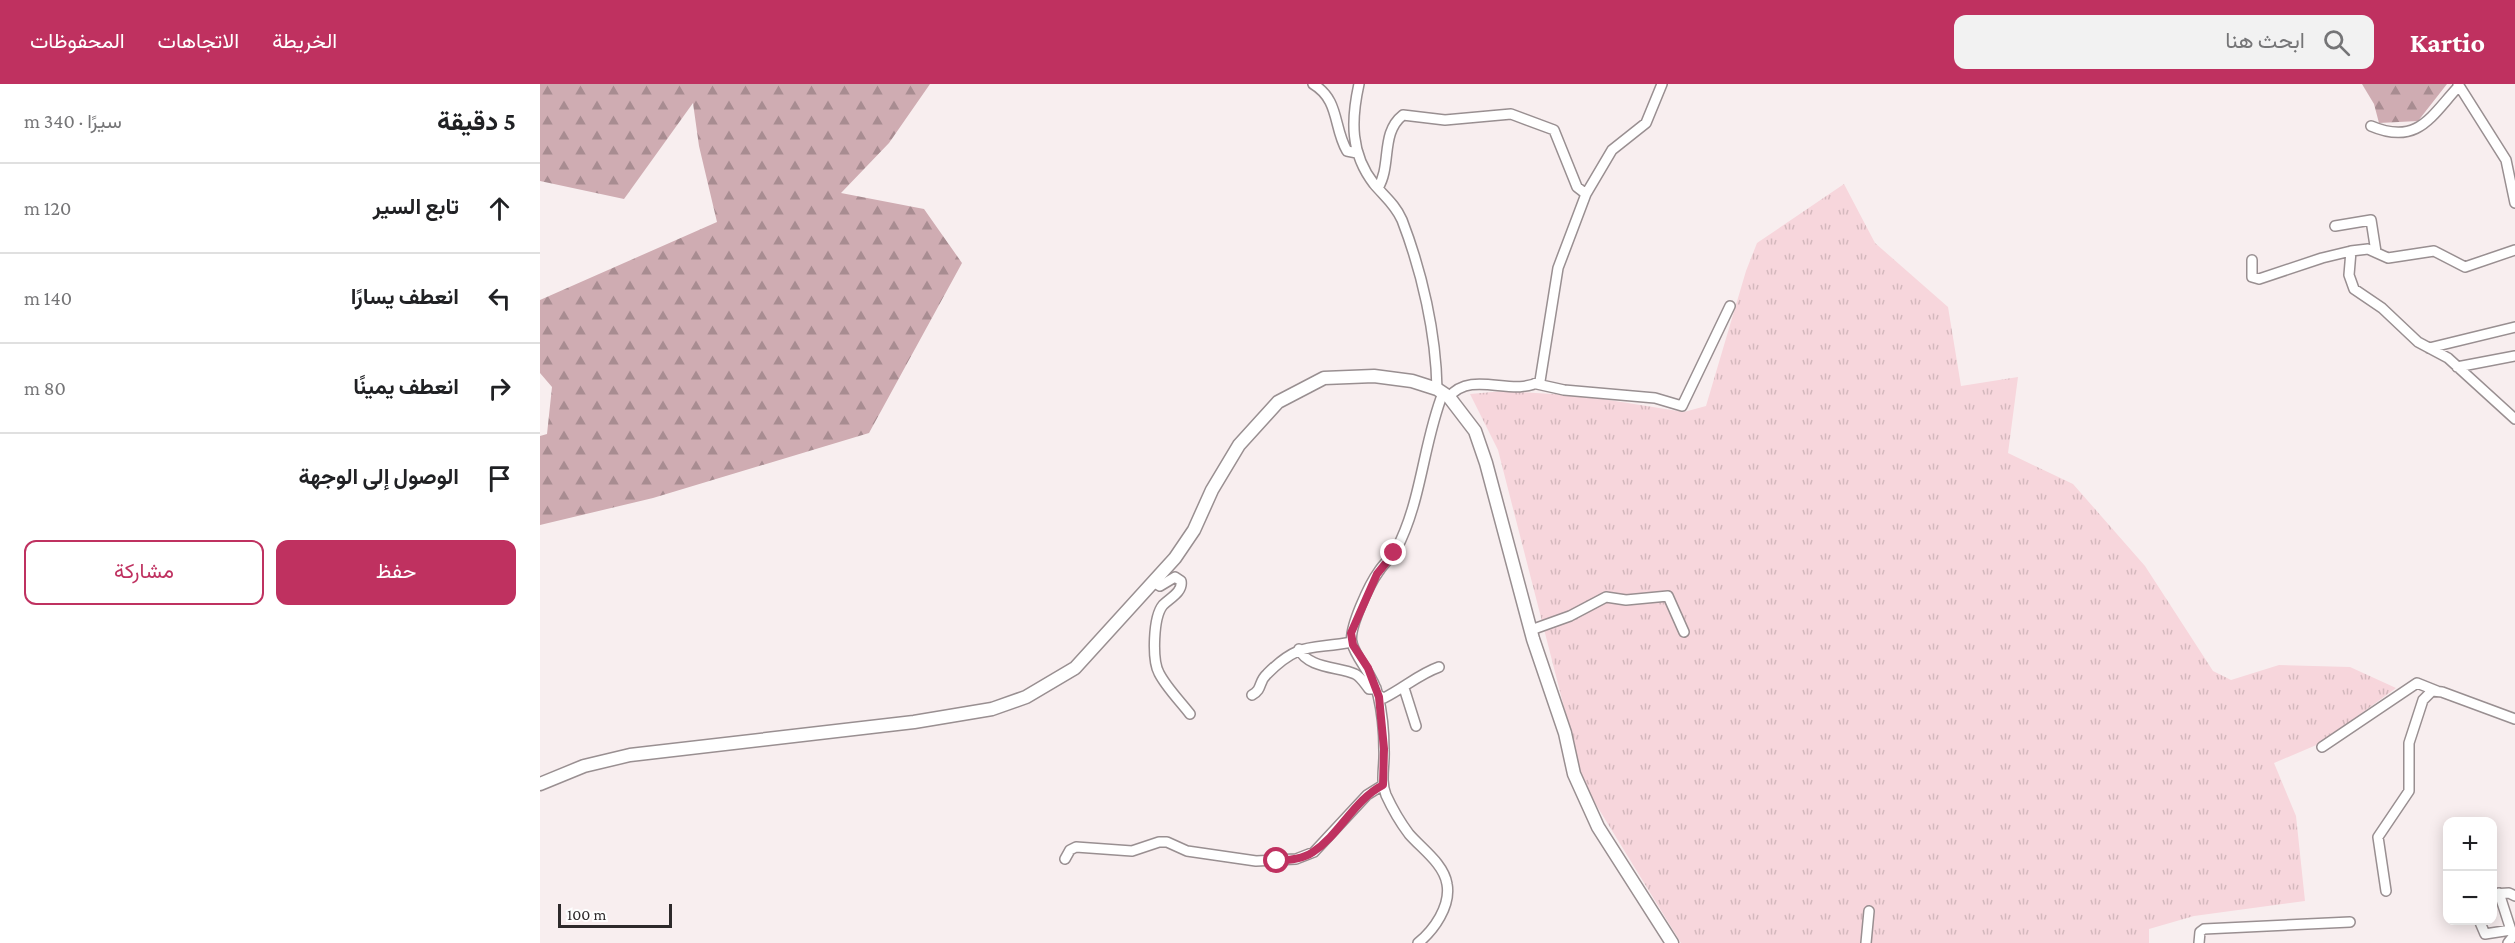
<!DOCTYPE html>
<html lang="ar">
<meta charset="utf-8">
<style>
body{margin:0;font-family:"Crimson Pro",Vazirmatn,serif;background:#f2f2f2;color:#202124;direction:rtl}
.controls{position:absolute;right:18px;bottom:18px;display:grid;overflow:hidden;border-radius:12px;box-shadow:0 3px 15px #0003}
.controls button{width:54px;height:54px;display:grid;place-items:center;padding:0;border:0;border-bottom:2px solid #e0e0e0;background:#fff;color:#202124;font:30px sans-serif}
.scale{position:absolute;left:18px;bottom:15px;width:114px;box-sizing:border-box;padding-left:6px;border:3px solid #2d292a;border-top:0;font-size:16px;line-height:21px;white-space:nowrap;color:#2d292a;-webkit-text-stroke:4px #fefefe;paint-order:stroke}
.stop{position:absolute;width:18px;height:18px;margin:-14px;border:4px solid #bf3160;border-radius:50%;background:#fff}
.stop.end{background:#bf3160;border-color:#fff;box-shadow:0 2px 6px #0008}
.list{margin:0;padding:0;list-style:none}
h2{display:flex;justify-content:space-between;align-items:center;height:78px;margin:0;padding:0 24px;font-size:26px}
h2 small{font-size:20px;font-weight:400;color:#757577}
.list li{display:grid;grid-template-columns:39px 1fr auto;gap:18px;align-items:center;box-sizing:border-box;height:90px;padding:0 24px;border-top:2px solid #e0e0e0}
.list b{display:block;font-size:22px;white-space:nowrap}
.list em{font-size:20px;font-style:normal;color:#757577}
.actions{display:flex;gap:12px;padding:18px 24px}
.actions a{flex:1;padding:14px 0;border:2px solid #bf3160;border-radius:12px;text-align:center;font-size:21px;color:#bf3160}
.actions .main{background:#bf3160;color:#fff}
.icon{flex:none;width:33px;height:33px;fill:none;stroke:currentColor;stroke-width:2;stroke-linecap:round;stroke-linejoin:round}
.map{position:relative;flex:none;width:1975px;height:859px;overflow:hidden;direction:ltr}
header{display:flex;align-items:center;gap:36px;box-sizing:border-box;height:84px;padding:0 30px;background:#bf3160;color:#fff}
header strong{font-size:28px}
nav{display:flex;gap:33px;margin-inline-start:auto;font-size:21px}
.search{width:420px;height:54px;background:#f2f2f2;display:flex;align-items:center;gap:15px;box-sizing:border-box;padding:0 21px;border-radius:12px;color:#757577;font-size:22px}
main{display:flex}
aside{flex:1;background:#fff}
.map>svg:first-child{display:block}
.grass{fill:url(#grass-tufts)}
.forest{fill:url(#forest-firs)}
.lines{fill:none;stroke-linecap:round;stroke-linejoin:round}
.street-casing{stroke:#998f91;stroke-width:12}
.secondary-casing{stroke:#998f91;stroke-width:15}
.street{stroke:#fff;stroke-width:9}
.secondary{stroke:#fff;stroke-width:12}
.route{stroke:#bf3160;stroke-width:8}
</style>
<header>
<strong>Kartio</strong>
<div class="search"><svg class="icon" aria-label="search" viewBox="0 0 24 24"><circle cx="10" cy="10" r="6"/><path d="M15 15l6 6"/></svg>ابحث هنا</div>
<nav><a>الخريطة</a><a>الاتجاهات</a><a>المحفوظات</a></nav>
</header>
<main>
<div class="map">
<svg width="1975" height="859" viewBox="0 0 1975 859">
<defs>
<pattern id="grass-tufts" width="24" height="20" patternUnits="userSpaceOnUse" patternTransform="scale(1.5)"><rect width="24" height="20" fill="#f7d6dc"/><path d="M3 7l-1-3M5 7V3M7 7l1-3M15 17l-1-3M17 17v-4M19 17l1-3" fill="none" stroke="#d4b8bd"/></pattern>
<pattern id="forest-firs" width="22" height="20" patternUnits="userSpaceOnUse" patternTransform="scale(1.5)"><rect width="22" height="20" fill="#cfacb2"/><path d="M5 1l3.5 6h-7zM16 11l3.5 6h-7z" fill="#a88c91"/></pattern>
</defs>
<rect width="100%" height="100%" fill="#f8eeef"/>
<path class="grass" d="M1304,100l31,59 73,64 13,79 57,-9 -10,76 65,31 72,82 68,105 18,9 48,-15 71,2 46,21 -75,55 -47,20 22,53 9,85 -111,15 -45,13v14h-468l-97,-158 -86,-335 -28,-56 34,-3 80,5 100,16 22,-6 40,-135 11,-28z"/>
<path class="forest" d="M0,0h390l-41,59 -48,50 83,16 38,54 -93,170 -216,65 -113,27v-89l7,-2 5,-47 -12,-14v-73l177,-78 -18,-76 -6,-43 -69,96 -84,-18z
M1822,0h85l-29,37 -39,2 -5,-19z"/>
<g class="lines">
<defs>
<path id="street" d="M773,0c27,16 20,43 34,67l10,2
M819,0c-8,36 -9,69 15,100 10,12 21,20 28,36 20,52 34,113 35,169
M1918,0l48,76 9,43
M1831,42c47,20 60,-10 88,-40
M838,104c14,-23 2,-55 25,-73l42,5 66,-6 43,16 23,57 9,7
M1795,142l36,-6 5,32
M1975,166l-50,17 -31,-16 -46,7 -20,-9 -17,2 -2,24 5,14 28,19 36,34 30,16 67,61
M1712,176v17l7,2 63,-21 29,-7
M1889,264l86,-21
M1917,283l58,-11
M997,300l27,6 91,8 27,8 48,-100
M909,313c23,-28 64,1 91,-16l18,-113 28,-74 26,-44 34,-27 16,-39
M613,498l7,4 15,-9 6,4c2,11 -11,17 -18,24 -10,12 -11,55 -4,68 7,14 21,28 31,41
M991,546l39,-14 36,-19 20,3 42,-4 16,36
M759,565c8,19 40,18 56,25 6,3 10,10 14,15l7,-1
M864,604l12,38
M712,611c11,-6 6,-13 15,-21 33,-33 43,-24 85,-32
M838,611l6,3c20,-10 35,-24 55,-31
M1782,663l95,-64 20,8
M525,775l5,-9 6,-3 56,4 27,-9h8l20,9 69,10 40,-2 18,-7 53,-57 16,-10
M1846,807l-8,-54 31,-46v-48l14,-43 9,-9 10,1 73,27
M1952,810l17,-1 6,3
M1939,836l6,14 26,-4 -12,-37
M878,859c16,-13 33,-37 29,-59 -3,-20 -25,-35 -38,-50 -9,-12 -17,-26 -23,-39 -6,-15 -1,-30 -2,-45 0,-18 -2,-38 -6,-55 -5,-21 -22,-36 -26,-52 -4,-14 18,-60 27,-72 5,-8 12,-13 17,-21 26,-49 27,-107 47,-157
M1326,859l3,-32
M1659,859l1,-11 4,-3 146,-7
M1968,859l7,-9"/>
<path id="secondary" d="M0,700l44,-18 46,-11 284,-33 78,-13 34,-12 49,-29 100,-110 19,-28 18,-40 27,-45 39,-43 46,-24 50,-2 38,5 25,8 12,8 26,34 11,32 47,176 32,94 9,41 24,53 74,116"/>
</defs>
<use href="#street" class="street-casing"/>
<use href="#secondary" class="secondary-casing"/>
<use href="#street" class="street"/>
<use href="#secondary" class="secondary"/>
</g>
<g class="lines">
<path class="route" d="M737,777c12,-1 26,-2 36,-9 27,-18 41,-52 70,-67l1,-36 -5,-52 -11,-29 -15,-23 -2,-12 26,-59 17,-21"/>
</g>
</svg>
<div class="controls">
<button>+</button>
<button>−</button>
</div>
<div class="scale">100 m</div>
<div class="stop" style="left:737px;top:777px"></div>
<div class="stop end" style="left:854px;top:469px"></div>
</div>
<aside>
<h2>5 دقيقة<small>سيرًا · 340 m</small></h2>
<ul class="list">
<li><svg class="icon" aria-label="ahead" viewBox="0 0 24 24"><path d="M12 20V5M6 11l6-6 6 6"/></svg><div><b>تابع السير</b></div><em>120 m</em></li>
<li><svg class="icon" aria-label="left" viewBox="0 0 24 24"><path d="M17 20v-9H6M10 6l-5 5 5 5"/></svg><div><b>انعطف يسارًا</b></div><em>140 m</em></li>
<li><svg class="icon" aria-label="right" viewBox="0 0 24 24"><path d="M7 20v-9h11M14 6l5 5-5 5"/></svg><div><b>انعطف يمينًا</b></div><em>80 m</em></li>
<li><svg class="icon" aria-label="arrive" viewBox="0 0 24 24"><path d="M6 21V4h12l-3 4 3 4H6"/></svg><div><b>الوصول إلى الوجهة</b></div></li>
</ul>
<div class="actions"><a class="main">حفظ</a><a>مشاركة</a></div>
</aside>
</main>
